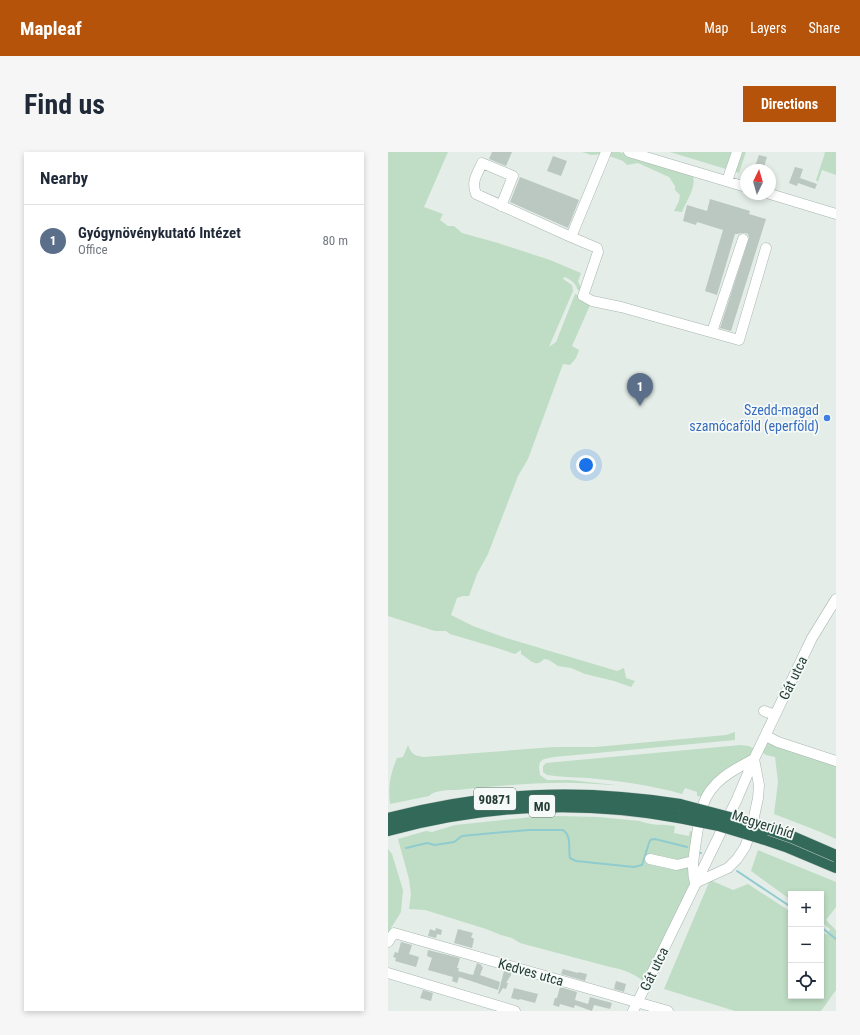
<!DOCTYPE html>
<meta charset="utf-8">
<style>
body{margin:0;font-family:"Roboto Condensed",sans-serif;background:#f6f6f7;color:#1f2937}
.controls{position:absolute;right:12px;bottom:12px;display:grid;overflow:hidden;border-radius:0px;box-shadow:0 2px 6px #0003}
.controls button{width:36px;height:36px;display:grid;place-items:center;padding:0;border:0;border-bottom:1px solid #e0e1e3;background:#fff;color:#1f2937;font:20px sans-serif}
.compass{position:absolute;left:352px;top:12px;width:36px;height:36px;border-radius:50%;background:#fff;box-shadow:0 2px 6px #0003;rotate:5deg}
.you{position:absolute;left:198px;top:313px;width:14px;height:14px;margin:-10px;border:3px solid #fff;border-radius:50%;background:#1a73e8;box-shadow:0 0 0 6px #1a73e833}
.badge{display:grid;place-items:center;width:26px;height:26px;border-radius:50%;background:#b45309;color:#fff;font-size:13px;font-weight:700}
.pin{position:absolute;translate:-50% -33px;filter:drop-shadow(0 1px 2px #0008)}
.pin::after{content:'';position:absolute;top:21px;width:14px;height:12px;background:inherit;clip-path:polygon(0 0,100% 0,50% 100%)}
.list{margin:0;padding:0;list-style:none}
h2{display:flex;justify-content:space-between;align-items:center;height:52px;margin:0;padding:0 16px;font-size:17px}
h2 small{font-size:13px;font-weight:400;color:#747a83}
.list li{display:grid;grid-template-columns:26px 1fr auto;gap:12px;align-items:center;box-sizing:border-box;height:72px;padding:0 16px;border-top:1px solid #e0e1e3}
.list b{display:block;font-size:15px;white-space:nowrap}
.list p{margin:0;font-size:13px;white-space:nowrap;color:#747a83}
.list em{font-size:13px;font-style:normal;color:#747a83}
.icon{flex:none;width:22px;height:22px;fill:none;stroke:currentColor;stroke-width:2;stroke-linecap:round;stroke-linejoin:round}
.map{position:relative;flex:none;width:448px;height:859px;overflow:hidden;border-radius:0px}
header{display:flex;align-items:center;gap:24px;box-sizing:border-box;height:56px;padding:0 20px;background:#b45309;color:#fff}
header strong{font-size:19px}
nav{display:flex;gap:22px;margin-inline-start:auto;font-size:14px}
.intro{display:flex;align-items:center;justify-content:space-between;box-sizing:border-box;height:96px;padding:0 24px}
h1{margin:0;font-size:28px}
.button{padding:10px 18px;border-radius:0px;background:#b45309;color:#fff;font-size:14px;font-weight:700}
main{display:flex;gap:24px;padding:0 24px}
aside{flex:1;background:#fff;border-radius:0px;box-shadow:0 2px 6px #0003}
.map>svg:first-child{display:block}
.green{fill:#bfddc4}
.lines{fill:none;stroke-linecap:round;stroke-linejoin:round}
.stream{stroke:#90cbcf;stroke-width:2}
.building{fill:#bac8c1}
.minor-casing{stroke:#a7b5af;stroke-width:11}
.highway-casing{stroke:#c2c9c6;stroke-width:13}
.minor{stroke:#fff;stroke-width:10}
.highway{stroke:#326958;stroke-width:12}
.highway-bridge-casing{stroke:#c2c9c6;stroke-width:13;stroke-linecap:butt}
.highway-bridge{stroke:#326958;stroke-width:12}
.shop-dot{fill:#3f7fe0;stroke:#f5f9f7;stroke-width:1.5}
.labels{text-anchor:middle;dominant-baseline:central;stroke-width:3.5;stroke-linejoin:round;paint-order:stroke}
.shield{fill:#f5f9f7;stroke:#63766f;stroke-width:1}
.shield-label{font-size:13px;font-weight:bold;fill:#243e35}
.shop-label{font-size:14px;fill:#366cbe;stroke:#f5f9f7;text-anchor:end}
.street-label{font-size:14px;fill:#243e35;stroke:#f5f9f7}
</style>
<header>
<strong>Mapleaf</strong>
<nav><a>Map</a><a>Layers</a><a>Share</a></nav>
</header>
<div class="intro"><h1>Find us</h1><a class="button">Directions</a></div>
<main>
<aside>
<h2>Nearby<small></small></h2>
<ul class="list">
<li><span class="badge" style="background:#5c6f8a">1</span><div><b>Gyógynövénykutató Intézet</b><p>Office</p></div><em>80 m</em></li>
</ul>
</aside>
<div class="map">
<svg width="448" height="859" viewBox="0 0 448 859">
<rect width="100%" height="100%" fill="#e4ede8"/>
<path class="green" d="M0,0h60l-24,55 19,7 -3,6 8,6h6l8,7 36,10 52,17 31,13 -3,8 2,5 7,3 1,5 -10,-4c-3,-7 -7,-11 -14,-13l-1,2 9,6 1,6 -24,56 7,-5 19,-48 9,4 7,5 -19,43 7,4 -3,8 -6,7 -7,-1 -35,95 -10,17 -30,78 -11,20 -8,22h-6l-6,2 -6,17 22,11 33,12 111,33 7,-3 2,10 9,3 -4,6 -17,-6 -29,-7 -14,-6 -13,-2 -9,-6 -5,-1c-9,10 -14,0 -23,-5v-4l-6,4 -18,-6 -47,-14 -4,-3h-11l-47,-15z
M194,0h37l73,22c6,11 -6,27 -10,38l-8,-1 5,-10 1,-6 -5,-5v-4l-6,-9 -31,-14 -11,2 -4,-4 -19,-7 -13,1z
M282,0h76l-7,21z
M436,0h12v23l-14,-5 -4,12 -2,-2 9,-27z
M347,580v8l-181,17 -10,2 -4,3 -1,5 1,8 7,5h23l45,5h-6c-11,-1 -22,-2 -34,-2 -39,-1 -78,3 -118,7 -7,0 -23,0 -28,6l-39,8c-2,-18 0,-29 7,-46l6,-1 5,-12c3,9 7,11 16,12l130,-10h41l131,-12z
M378,584l70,24v79l-18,-8 -44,-17 4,-32 -3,-25 -9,-2 -7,-5z
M353,593l8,1 8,4 -53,47 -7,-1v-4l-12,-4 -3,6c-31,-9 -63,-13 -94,-16 -14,-1 -27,-1 -41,-3l-4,-3v-6l3,-3z
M171,664l39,1 42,4c11,5 23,3 35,5l-1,7 15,3 1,-5 6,1 -8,34 4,17 -47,99c-11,-8 -22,-13 -35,-15l-90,-24 -8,-5 -11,-3 -15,-6 -61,-19 -16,-1 2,-15 -2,-15 -11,-40 28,-8 6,1 23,-7 77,-8z
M0,697l4,5 11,36 -2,22 -13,21z
M370,698l78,32v25l-10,13 10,10v60l-15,21h-86l-71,-22 46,-109 23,10 15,-6 43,28v84h30v-65l6,4 3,-6 -9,-7v-28h-30v6l-40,-29z"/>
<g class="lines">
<path class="stream" d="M18,696l21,-5 8,2 19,-3 8,-6 31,-3 36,-3h34c9,6 5,18 7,28l6,3 58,6 8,-2 7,-22c1,-4 3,-4 6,-4l32,8
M312,701h1
M349,719l54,36
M433,775l15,12"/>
</g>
<path class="building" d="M104,0h20l-6,14 -17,-7z
M371,3l8,2 -4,13 -9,-1z
M165,4l14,5 -6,15 -14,-5z
M407,15l8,2 -3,9 17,6 -2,5 -17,-6 -1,3 -8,-3z
M132,25l59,23 -11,28 -58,-26z
M322,47l40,12 -1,3 17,5 -35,112 -11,-3 29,-90 -1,-4 -3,-1h-4l-3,1h-3l-18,61 -12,-4 18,-61 -26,-8 -1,3 -13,-4 4,-16 20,6z
M48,776l6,2 -1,5 -4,-1 -1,4 -8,-2 2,-7 5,2z
M70,777l15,4 -2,4 3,2 -2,9 -18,-5z
M13,790l11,3 -3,9 10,3 -3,10 -21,-6 1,-3 -3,-1 2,-5 3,1z
M40,798l32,8 -3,10h2l-1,3 11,3 4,1 4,-12 5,2 -1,1 2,1 -3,8 20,7 -2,8 -39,-13 -2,6 -5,-2 1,-4 -25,-7 4,-12 -5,-2z
M175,817l15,4v-1l9,2 -2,7 -24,-7z
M116,819l7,2v2l-5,8h2l-2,6 -3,-1 -4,6h-1z
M228,829l10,3 -2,8 -10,-3z
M172,835l17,5 -2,8 13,4 2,-7 22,6 -2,6 -16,-4 -2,6 -17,-6 -1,3 -14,-4 -1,3 -6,-2 2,-7h2z
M126,836l24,6 -3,9 -15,-4 -1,1 -8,-2z
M35,838l10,3 -2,8 -11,-3z"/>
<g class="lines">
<defs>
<path id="minor" d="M218,0l-35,85 26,11 1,4 -15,44 9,5 29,6 118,33 27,-92
M241,0l117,35
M339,29l10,-29
M382,42l66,20
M113,54l12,-30 -31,-13c-5,12 -11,18 -6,31l95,43
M324,180l31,-93
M376,559l11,4
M378,584l12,6 58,19
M262,707l27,6 16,-4
M307,731l33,-15 9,-9 8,-12 6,-16 7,-33 1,-13 -5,-26
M307,731c-4,-13 -1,-28 1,-42 2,-12 3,-25 7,-36 8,-24 30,-35 51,-46
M0,790l6,-9 274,78
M0,821l127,38
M245,859l18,-36 86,-176 17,-40 58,-121 24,-39"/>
<path id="highway" d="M0,667c99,-26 191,-30 292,-14
M0,678c95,-26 194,-31 291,-13
M374,686l24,8 50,21"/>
</defs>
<use href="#minor" class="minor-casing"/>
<use href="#highway" class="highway-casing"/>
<use href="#minor" class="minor"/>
<use href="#highway" class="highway"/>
<defs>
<path id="highway-bridge" d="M292,653l80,21 32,11 44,19
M291,665l40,8 43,13"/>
</defs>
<use href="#highway-bridge" class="highway-bridge-casing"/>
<use href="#highway-bridge" class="highway-bridge"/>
</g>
<circle class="shop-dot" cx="439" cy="266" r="4"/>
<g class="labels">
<g class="shield">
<rect x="86" y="636" width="42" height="22" rx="3"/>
<rect x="141" y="643" width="26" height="22" rx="3"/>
</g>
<g class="shield-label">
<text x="107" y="647">90871</text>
<text x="154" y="654">M0</text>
</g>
<g class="shop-label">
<text x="431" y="258">Szedd-magad<tspan x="431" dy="16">szamócaföld (eperföld)</tspan></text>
</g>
<g class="street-label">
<text transform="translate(405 526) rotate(-64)">Gát utca</text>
<text transform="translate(375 672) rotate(18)">Megyeri híd</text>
<text transform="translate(266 817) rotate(-64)">Gát utca</text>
<text transform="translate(143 820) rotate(16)">Kedves utca</text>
</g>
</g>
</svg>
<div class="controls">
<button>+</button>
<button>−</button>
<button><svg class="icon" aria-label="locate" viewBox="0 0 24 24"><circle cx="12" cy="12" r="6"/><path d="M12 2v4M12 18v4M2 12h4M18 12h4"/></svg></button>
</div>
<svg class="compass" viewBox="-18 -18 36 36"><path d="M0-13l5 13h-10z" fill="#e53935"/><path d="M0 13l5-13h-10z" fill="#747a83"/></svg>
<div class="you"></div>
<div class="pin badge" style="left:252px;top:254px;background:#5c6f8a">1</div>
</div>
</main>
